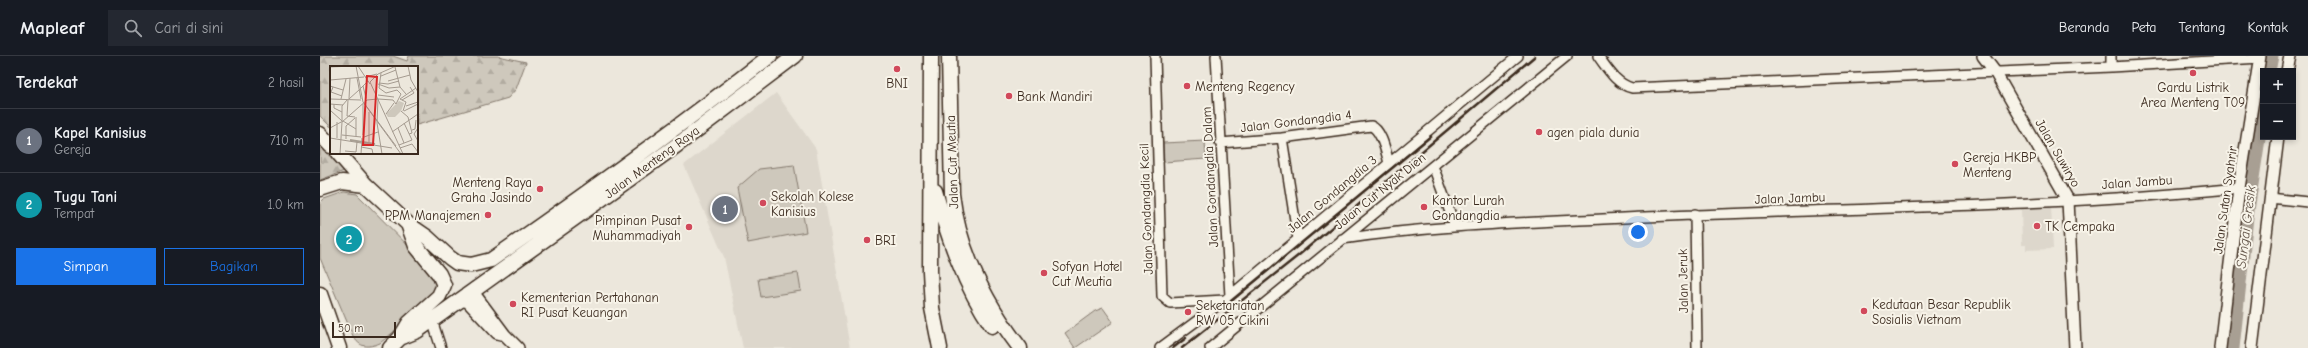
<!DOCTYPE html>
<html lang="id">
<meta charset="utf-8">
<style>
body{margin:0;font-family:"Comic Neue",sans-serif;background:#242831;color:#f1f3f6}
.controls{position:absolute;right:12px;top:12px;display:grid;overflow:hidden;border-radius:0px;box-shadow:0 2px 6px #0003}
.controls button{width:36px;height:36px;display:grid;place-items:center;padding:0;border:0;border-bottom:1px solid #363941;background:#171b24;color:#f1f3f6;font:20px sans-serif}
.scale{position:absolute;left:12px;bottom:10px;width:64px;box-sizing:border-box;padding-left:4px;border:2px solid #3b2a1e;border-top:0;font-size:11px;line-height:14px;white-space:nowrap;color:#3b2a1e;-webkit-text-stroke:3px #f7f3e8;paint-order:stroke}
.you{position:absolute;left:1318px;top:176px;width:14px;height:14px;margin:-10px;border:3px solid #fff;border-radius:50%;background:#1a73e8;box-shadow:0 0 0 6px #1a73e833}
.badge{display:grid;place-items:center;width:26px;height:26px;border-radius:50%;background:#1a73e8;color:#fff;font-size:13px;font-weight:700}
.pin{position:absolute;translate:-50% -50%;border:2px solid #fff;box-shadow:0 1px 4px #0006}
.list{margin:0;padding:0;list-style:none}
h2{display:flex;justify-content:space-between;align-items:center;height:52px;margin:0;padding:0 16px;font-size:17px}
h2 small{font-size:13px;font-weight:400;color:#9ea1a6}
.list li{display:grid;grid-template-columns:26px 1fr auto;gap:12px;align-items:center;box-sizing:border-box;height:64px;padding:0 16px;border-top:1px solid #363941}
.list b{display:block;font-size:15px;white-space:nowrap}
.list p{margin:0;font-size:13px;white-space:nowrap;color:#9ea1a6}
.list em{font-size:13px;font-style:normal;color:#9ea1a6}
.actions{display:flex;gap:8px;padding:12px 16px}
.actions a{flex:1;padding:9px 0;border:1px solid #1a73e8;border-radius:0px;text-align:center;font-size:14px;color:#1a73e8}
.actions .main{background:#1a73e8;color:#fff}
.icon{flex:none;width:22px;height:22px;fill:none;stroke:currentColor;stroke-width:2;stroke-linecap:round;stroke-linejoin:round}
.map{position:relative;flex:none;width:1988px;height:292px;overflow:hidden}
header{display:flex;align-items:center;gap:24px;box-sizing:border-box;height:56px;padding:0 20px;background:#171b24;border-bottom:1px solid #363941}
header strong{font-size:19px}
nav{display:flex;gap:22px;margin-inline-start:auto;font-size:14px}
.search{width:280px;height:36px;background:#242831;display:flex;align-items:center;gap:10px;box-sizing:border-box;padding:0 14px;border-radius:0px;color:#9ea1a6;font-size:15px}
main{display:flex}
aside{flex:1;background:#171b24}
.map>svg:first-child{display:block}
.built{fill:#ddd7cc}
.green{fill:#cec8bc;stroke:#84796d}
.forest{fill:url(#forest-firs);stroke:#84796d}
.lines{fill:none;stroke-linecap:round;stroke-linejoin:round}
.river{stroke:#a89f93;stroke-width:15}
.minor-casing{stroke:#3b2a1e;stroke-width:12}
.tertiary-casing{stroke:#3b2a1e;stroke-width:14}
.primary-casing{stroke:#3b2a1e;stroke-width:17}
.minor{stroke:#f7f3e8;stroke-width:9}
.tertiary{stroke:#f7f3e8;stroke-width:11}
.primary{stroke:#f7f3e8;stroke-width:14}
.rail{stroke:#3b2a1e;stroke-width:2.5}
.poi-dot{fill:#d1495b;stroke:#f7f3e8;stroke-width:1.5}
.labels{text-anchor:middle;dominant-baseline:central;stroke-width:4;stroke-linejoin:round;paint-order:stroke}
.poi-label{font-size:13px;fill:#3b2a1e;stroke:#f7f3e8;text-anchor:start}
.street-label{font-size:13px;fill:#3b2a1e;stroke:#f7f3e8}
.water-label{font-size:14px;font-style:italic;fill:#615347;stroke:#f7f3e8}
.inset-river{fill:none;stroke:#a89f93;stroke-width:2}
.inset-road{fill:none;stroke:#a59b90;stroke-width:1}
.view{fill:#d62828;fill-opacity:0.15;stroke:#d62828;stroke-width:2}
.inset-edge{fill:none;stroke:#3b2a1e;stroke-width:2}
</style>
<header>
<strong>Mapleaf</strong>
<div class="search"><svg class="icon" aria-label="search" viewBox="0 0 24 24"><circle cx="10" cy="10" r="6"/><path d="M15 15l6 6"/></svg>Cari di sini</div>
<nav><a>Beranda</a><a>Peta</a><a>Tentang</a><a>Kontak</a></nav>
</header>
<main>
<aside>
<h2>Terdekat<small>2 hasil</small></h2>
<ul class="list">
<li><span class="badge" style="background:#6b7280">1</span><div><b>Kapel Kanisius</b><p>Gereja</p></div><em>710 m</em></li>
<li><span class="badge" style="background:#0f9aa8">2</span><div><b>Tugu Tani</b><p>Tempat</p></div><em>1.0 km</em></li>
</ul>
<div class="actions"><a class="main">Simpan</a><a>Bagikan</a></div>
</aside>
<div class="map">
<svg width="1988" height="292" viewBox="0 0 1988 292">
<defs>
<pattern id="forest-firs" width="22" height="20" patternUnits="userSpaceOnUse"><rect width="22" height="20" fill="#cec8bc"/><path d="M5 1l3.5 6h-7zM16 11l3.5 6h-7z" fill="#b2aca1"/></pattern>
</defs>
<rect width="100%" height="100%" fill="#ece7dc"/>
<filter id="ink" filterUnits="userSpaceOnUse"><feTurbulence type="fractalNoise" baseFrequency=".025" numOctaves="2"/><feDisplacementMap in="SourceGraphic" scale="8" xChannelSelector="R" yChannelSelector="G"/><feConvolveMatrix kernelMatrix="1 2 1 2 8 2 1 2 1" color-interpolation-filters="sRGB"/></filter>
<g filter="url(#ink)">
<path class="built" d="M456,37l40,56 34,199h-107l-19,-91 -40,-92z
M1731,150l2,43 -27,1v-5h-4l-1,-38z"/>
<path class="green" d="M885,85l1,18 -42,3 -1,-19z
M474,109l12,67 -58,11 -11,-55 22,-19z
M24,136l13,2 76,77 6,9 -10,23 -49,40c-12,5 -20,5 -27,-7l-33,-78v-55l4,-4z
M478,217l3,18 -40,6 -3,-18z
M783,252l10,14 -38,26 -10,-15 30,-22z"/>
<path class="forest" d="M0,0h73l14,5 2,-5h89l28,6 -10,27 -8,9 -91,27v-58h-86v60l-11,-11z
M0,90l24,25 -24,9z"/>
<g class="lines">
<path class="river" d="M1948,15l3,-15
M1912,292l14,-131 17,-111"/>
<defs>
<path id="minor" d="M835,0l7,240 8,7 55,-3
M896,0l14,240
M1278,0c9,12 18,28 34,32l479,-21 149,-9
M1791,0v11
M962,82l16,101
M900,87l62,-5 89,-12c11,4 15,27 18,37
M1113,110l22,60
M1950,142l38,4
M1375,158l2,134
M1022,183c86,-13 174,-16 261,-20 212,-11 426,-10 636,-31
M112,264l9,28
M840,292l65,-48 293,-244
M890,292l357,-292"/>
<path id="tertiary" d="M1663,0l12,16 73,128 7,148
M1967,15l3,-15
M155,232l1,8 29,39 13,13
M140,244l8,2 29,31 4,1
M1900,292l19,-160 21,-132
M1932,292l26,-211"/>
<path id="primary" d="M611,0l-1,215 2,37 8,40
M629,0l3,138c7,58 33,108 68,154
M0,78l11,12
M18,97l28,32 42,39 19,13 23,21 7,5 14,2 20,-5c95,-66 188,-133 279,-204
M0,133l22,-7 24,3
M615,135c14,48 29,94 57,135
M0,238l19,54
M80,282l9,-15 30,-27 5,-11 -5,-11 -23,-28 -8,-22
M70,292l10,-10 17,-7 260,-186 118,-89"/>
</defs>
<use href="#minor" class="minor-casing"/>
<use href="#tertiary" class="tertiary-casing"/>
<use href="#primary" class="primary-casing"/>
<use href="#minor" class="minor"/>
<use href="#tertiary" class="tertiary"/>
<use href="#primary" class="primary"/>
<path class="rail" d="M911,245l200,-165
M853,292l13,-10
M862,292l117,-93 236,-199"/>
</g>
</g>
<g class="poi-dot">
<circle cx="577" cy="13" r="4"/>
<circle cx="1873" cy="17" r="4"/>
<circle cx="867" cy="30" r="4"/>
<circle cx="689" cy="40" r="4"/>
<circle cx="1219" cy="76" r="4"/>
<circle cx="1635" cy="108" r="4"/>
<circle cx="220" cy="133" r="4"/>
<circle cx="443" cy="147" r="4"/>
<circle cx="1104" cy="151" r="4"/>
<circle cx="168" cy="159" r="4"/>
<circle cx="1717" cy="170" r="4"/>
<circle cx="369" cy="171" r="4"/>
<circle cx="547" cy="184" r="4"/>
<circle cx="724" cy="217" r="4"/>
<circle cx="193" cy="248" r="4"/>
<circle cx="1544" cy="255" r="4"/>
<circle cx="868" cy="256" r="4"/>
</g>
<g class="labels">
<g class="poi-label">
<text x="577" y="27" text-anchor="middle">BNI</text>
<text x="875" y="30">Menteng Regency</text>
<text x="1873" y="31" text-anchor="middle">Gardu Listrik<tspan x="1873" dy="15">Area Menteng T09</tspan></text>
<text x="697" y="40">Bank Mandiri</text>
<text x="1227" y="76">agen piala dunia</text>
<text x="1643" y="101">Gereja HKBP<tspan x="1643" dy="15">Menteng</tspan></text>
<text x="212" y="126" text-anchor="end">Menteng Raya<tspan x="212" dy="15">Graha Jasindo</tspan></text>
<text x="451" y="140">Sekolah Kolese<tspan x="451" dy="15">Kanisius</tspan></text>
<text x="1112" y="144">Kantor Lurah<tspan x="1112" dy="15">Gondangdia</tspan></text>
<text x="160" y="159" text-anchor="end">PPM Manajemen</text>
<text x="361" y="164" text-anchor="end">Pimpinan Pusat<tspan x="361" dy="15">Muhammadiyah</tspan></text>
<text x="1725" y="170">TK Cempaka</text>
<text x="555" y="184">BRI</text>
<text x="732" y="210">Sofyan Hotel<tspan x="732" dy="15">Cut Meutia</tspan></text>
<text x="201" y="241">Kementerian Pertahanan<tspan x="201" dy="15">RI Pusat Keuangan</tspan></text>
<text x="1552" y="248">Kedutaan Besar Republik<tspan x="1552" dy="15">Sosialis Vietnam</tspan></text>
<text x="876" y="249">Seketariatan<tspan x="876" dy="15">RW 05 Cikini</tspan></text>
</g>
<g class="street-label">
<text transform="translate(976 65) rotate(-7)">Jalan Gondangdia 4</text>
<text transform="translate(1738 97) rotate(60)">Jalan Suwiryo</text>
<text transform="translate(332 106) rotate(-36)">Jalan Menteng Raya</text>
<text transform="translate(632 106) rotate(-92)">Jalan Cut Meutia</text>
<text transform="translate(890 121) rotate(-93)">Jalan Gondangdia Dalam</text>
<text transform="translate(1817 126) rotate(-4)">Jalan Jambu</text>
<text transform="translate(1060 135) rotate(-39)">Jalan Cut Nyak Dien</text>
<text transform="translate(1012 138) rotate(-40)">Jalan Gondangdia 3</text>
<text transform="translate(1470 142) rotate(-2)">Jalan Jambu</text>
<text transform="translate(1905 144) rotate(-82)">Jalan Sutan Syahrir</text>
<text transform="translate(826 153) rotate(-92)">Jalan Gondangdia Kecil</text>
<text transform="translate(1363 225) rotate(-91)">Jalan Jeruk</text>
</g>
<g class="water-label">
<text transform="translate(1926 171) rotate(-83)">Sungai Gresik</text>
</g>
</g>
<g transform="translate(10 10)">
<rect width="88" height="88" fill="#ece7dc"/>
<path d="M69,35l5,2 -3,8 -6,6h-7l-2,-3z" fill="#cec8bc"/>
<path class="inset-river" d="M20,74l25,4"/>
<path class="inset-road" d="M26,0l7,36 38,52M28,0l12,18M66,0l-18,8 -8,8 33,72M78,0l3,14 7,12M0,1l23,-1M65,1l5,20M51,10l15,-6M35,11l12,-3M27,12l4,21M0,14l34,-3M58,15l22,-6M49,17l9,1 11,-3M48,18l11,4 11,-1 6,7M0,20l13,4M33,20l3,12M3,21l-2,5 11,4M29,24l9,-9M48,29l16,2M0,33l31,1M11,33l5,-20M19,33l1,-21M19,33l10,-9M48,33l15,1 3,4 5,-10 -4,-4 -11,3 -7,-5 2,-15M48,33l-1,24 5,31M70,33l6,3 -3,9M70,33l16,-11M18,34l-1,16 8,1M72,34l12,-7 -4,-6M34,37l32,43M0,38l13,1M4,38v4l8,4M76,40l12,-4M0,44l12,11M71,45l7,6 4,16 -3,1M74,45l14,-7M39,46v30M56,48l8,-11M26,51v19M12,55v-15l5,-6M0,62l13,-7 13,8M68,62l6,15M88,62l-4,6 4,7M82,64l3,-1 1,-9M62,66l26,-18M12,69l19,2M33,69v-31M34,71l14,-5M0,72l62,10M7,72v-16M16,73v-13l9,-8M43,77l2,-23M69,79l13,-5 -8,-17M31,81l11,2 1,5M70,82l12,-4 6,8M15,85l11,1 1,-10M10,88l2,-32 25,-22 11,-1M31,88l1,-16"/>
<path class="view" d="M37,10l10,1 -4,68h-10z"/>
<rect width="88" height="88" class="inset-edge"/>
</g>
</svg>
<div class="controls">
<button>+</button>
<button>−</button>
</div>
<div class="scale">50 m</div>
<div class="you"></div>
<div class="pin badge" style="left:405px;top:153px;background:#6b7280">1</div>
<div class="pin badge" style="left:29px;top:183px;background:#0f9aa8">2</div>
</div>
</main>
